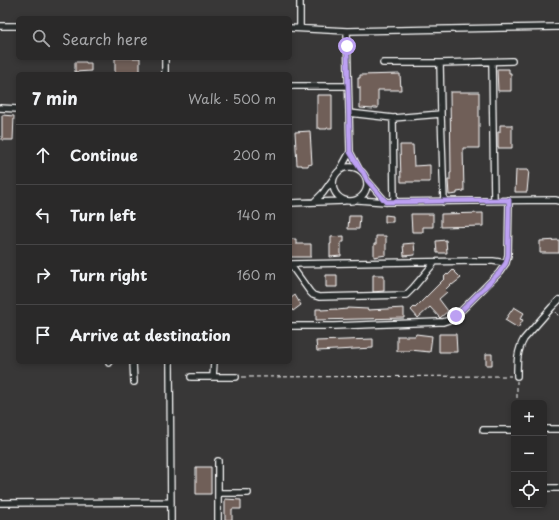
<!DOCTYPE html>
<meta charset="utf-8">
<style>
body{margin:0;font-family:"Playpen Sans",sans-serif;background:#323131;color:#f1f3f6}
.controls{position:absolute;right:12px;bottom:12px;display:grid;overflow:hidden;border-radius:6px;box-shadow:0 2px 6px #0003}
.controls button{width:36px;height:36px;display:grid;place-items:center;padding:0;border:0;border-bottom:1px solid #464546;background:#2a2929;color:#f1f3f6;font:20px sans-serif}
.stop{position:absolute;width:12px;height:12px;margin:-9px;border:3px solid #bca0f2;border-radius:50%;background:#fff}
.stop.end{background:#bca0f2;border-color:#fff;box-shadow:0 1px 4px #0008}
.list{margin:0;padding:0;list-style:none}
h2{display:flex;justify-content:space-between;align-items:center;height:52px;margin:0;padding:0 16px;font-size:17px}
h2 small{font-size:13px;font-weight:400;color:#a5a6a8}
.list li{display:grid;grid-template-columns:26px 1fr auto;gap:12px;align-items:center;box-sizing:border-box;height:60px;padding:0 16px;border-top:1px solid #464546}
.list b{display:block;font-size:15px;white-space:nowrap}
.list em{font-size:13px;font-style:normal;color:#a5a6a8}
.icon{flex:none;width:22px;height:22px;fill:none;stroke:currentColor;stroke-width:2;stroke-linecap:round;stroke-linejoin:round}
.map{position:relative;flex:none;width:559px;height:520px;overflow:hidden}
.search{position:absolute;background:#2a2929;box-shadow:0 2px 6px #0003;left:16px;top:16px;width:276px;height:44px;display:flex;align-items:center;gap:10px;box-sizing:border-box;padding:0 14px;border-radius:6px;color:#a5a6a8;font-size:15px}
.panel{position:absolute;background:#2a2929;box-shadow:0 2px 6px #0003;left:16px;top:72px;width:276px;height:292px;border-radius:6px}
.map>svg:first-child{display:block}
.building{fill:#705e59;stroke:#fff}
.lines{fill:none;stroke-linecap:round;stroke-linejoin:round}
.minor-casing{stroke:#fff;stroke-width:8}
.path{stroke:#fff;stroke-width:1;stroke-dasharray:4 3;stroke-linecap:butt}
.minor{stroke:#2a2d2e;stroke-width:5.5}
.route{stroke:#bca0f2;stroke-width:5}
</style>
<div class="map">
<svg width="559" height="520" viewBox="0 0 559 520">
<rect width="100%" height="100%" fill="#383737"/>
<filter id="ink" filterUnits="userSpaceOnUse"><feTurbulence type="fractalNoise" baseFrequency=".025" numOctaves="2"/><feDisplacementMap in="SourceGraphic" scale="8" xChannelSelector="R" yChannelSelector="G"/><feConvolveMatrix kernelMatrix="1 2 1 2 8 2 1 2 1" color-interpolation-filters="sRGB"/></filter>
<g filter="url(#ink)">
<path class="building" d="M115,58h25v16h-25z
M75,62h11v1h5v8l-16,1z
M497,69h12v4h2v18h-13z
M400,74l1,16h-23v18h-5v1l-13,-1v-21l-2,1v-10h2v-3z
M450,92h29v56h-16l1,43 -7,1v2l-8,1 -1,-15h2v-7h1z
M317,95h15v33h-5v1h-7v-1h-3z
M2,115l12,1 -1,24h-11z
M500,125h12v23h-14v-16h2z
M310,131l2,33 -4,1v1h-6v-1h-5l-2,-33z
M400,145h13l1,21 16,-1v17h-29z
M516,170h13l-2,22h-12z
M483,213v13l-42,1v-13z
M411,214h22v13h-10v5h-11z
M385,215l8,1v6h-8z
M349,216h11l-1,13h-11z
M344,236v6h-3v14l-11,1v-13h1v-7z
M376,236h10v19l-12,2v-13h2z
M290,239h6v5h15v13h-21z
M446,240l1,13h-10l-1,-12z
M559,240v13h-19v-12z
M414,243l1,12 -11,1 -1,-12z
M453,270l8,8 -9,7 -1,-1 -6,6 2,2 -8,7 9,12 -8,7 -10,-11 -12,11 -7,-8 3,-3 1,1 30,-30 -1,-1 3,-3 1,1z
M326,275h11v12h-11z
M373,275h11v16l-11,1z
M295,295l6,10 -8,6 -3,-5v-7z
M514,307l10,6 -4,6 3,1 -5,8 -13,-8z
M347,308l21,1v1l36,-2v10l-88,2v-11h5v1l16,-1v1l10,-1z
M416,334l16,2 -2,16 -20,-2v1h-13v-15h18z
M439,334h17l1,18h-18z
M373,339v9l-56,3 -1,-10z
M486,354h6v11h-6z
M196,467h15v27h-15z
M225,499l16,1v9h-9v11h-7z"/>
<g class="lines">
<defs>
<path id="minor" d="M0,26h18
M290,28l57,3 212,-4
M300,28v-28
M347,31l3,121 9,17
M165,58v16
M492,62l2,138
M383,63h57l72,-2
M440,63l1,51 3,88
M290,86h58
M0,108l18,1
M349,113l44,5 48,-4
M393,118l1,84
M333 184a17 17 0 1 1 34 0a17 17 0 1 1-34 0Z
M340,170l10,-18
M367,180l19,22
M358,200l28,2 169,-2 4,1
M314,202l9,-9 10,-14
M290,203l54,-2
M290,264l185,-3h18l13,2
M290,264l20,28 3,3 6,2 87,-2 7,-7 22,-26
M290,326h44l105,-4h4l9,-3 8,-7 39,-39 7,-10 2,-8 1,-55
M109,362v1
M133,362l1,20
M170,362l1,158
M517,376c0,-14 0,-25 7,-37l28,-32 7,-7
M191,377h45
M213,377l1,-15
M544,429h15
M483,430h31
M218,461v59
M544,488h15
M218,493h30
M0,503l171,-1"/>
</defs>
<use href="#minor" class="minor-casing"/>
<path class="path" d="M556,312l3,5
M242,377l269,-1
M517,398v-17"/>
<use href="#minor" class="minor"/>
</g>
</g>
<g class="lines" filter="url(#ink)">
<path class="route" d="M347,46l3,106 10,17 3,3 4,8 19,22 123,-2 -1,55 -2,8 -7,10 -43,43"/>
</g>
</svg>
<div class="controls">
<button>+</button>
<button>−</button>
<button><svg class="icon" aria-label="locate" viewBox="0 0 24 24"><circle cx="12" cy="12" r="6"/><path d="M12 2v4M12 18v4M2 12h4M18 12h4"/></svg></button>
</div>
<div class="stop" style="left:347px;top:46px"></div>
<div class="stop end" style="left:456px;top:316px"></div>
<div class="search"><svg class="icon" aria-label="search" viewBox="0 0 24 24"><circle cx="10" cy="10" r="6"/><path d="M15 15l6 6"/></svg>Search here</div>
<section class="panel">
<h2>7 min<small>Walk · 500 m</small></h2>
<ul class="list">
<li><svg class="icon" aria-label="ahead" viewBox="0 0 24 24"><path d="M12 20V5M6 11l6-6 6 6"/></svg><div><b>Continue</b></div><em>200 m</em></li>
<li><svg class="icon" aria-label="left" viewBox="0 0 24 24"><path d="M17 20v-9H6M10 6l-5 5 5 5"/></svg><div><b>Turn left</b></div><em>140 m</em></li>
<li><svg class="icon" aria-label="right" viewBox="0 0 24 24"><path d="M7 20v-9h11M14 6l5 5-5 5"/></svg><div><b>Turn right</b></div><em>160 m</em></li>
<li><svg class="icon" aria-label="arrive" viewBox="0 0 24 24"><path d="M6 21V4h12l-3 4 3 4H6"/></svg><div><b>Arrive at destination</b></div></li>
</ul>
</section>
</div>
